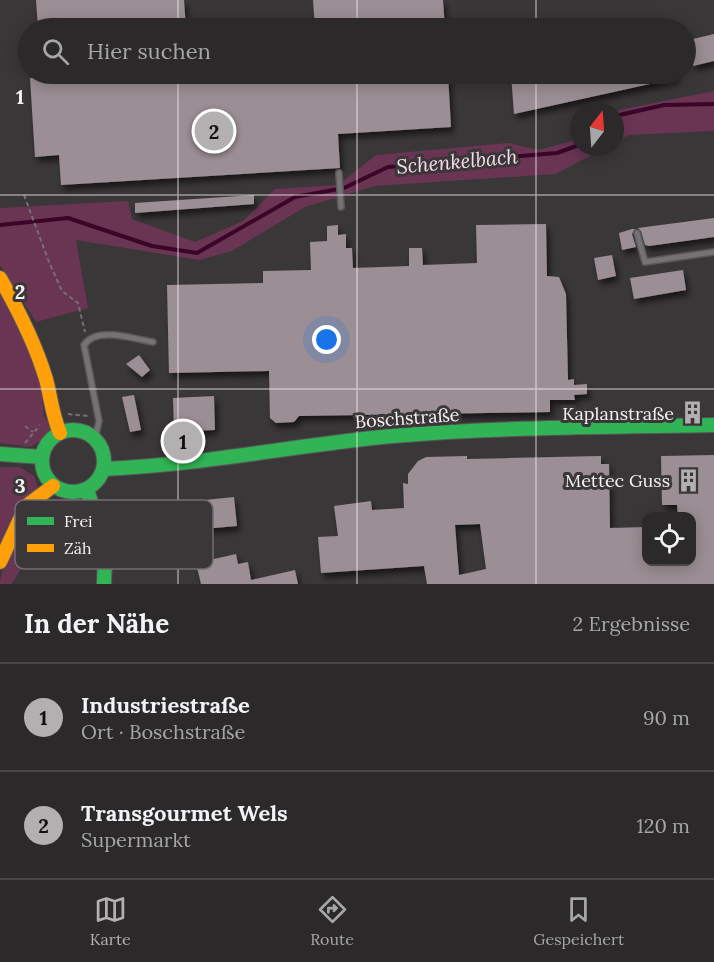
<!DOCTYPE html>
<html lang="de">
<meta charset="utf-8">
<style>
body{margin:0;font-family:Lora,serif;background:#343132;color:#f1f3f6}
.controls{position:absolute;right:18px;bottom:18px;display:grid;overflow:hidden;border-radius:12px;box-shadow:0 3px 15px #0003}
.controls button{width:54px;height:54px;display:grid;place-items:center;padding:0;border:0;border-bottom:2px solid #484547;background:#2c292a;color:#f1f3f6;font:30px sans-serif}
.compass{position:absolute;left:570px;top:102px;width:54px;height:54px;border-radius:50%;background:#2c292a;box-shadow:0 3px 15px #0003;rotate:17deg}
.you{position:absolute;left:327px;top:340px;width:21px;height:21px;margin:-15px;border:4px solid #fff;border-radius:50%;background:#1a73e8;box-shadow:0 0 0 9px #1a73e833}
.badge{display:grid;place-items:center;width:39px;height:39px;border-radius:50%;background:#b3b0b1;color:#111;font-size:20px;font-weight:700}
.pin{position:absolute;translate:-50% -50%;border:3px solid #fff;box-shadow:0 2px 6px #0006}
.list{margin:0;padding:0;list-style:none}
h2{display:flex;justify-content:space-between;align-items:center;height:78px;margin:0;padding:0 24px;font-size:26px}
h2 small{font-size:20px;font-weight:400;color:#a6a6a8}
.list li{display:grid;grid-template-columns:39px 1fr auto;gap:18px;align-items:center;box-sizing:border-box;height:108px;padding:0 24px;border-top:2px solid #484547}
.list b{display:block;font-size:22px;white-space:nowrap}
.list p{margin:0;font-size:20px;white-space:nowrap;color:#a6a6a8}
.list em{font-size:20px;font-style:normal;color:#a6a6a8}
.icon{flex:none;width:33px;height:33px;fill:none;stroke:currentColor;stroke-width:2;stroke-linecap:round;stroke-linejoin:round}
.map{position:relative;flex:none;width:714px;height:584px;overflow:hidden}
.search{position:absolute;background:#2c292a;box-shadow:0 3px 15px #0003;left:18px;right:18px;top:18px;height:66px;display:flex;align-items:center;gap:15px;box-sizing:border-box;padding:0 21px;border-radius:33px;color:#a6a6a8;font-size:22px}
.sheet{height:294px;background:#2c292a}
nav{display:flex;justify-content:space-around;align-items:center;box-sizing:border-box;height:84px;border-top:2px solid #484547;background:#2c292a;font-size:16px;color:#a6a6a8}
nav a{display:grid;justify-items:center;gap:3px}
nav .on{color:#b3b0b1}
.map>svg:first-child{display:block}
.green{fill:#693553}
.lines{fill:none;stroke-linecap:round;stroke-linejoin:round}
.stream{stroke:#3b0528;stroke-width:4}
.building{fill:#9b8e94;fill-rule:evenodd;filter:url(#shadow)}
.lane-casing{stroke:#585657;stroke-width:8}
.fast-casing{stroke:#585657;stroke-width:16}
.slow-casing{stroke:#585657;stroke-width:16}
.path{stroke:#737172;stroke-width:2;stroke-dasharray:4.5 3;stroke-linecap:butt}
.lane{stroke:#747274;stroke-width:5}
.fast{stroke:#30b455;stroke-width:14}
.slow{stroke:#ff9f0a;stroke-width:14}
.grid{fill:none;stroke:#f4f1f2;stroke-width:1.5;stroke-opacity:0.55}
.labels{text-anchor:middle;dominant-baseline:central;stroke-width:6;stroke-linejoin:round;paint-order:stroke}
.poi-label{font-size:18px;fill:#f4f1f2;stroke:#3b3638;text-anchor:end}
.street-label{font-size:18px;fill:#f4f1f2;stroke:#3b3638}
.water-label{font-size:20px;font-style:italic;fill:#f4dbe8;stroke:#3b3638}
.key{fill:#3b3638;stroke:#726e70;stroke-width:1.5}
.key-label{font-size:16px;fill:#f4f1f2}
.grid-label{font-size:20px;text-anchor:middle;font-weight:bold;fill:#f4f1f2;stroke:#3b3638;stroke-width:6;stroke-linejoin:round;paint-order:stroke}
</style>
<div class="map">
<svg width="714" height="584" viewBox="0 0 714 584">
<defs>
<filter id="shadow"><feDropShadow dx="3" dy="5" stdDeviation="3" flood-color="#0009"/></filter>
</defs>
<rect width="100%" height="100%" fill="#3a3738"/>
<path class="green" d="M714,91v40l-85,4 -14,7v-29l4,-3z
M579,139v8h27l-50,27 -181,12 -70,21 -73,44 -33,9 -123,-20 12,68 -52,14 -36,-57v-57l128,-7 4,18 63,23 48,-21 32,-32 63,-4 38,-30 132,-12 31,7z
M0,294l29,50 11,32 4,40 10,15 -23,16 -31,-4z
M0,467h19l15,9 4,12 -38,58z
M41,507l-19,60 -10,17h-12c0,-21 26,-62 41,-77z"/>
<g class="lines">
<path class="stream" d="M615,116l49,-11 50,-1
M0,225l68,-7 84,28 45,7 98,-56 49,-9 44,-21 169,-14 22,-8"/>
</g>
<path class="building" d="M36,0h148l2,28h-148z
M313,0h130l2,28h-130z
M714,34v27l-21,5v-27z
M41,74h407l3,53 -113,7 2,34 -279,17 -2,-30 -24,2 -5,-79h11z
M511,74h165l1,4 -163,36z
M254,195v9l-119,9v-10z
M714,218v19l-65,9 -4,-1 -4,-14 -3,-3z
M546,224l1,52 12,1 7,17 2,86 6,-1v6l13,-1v10l-13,1 1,5h-25v12l-251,4 -5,6 -18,1 -6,-5 -1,-47 -100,2 -2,-88 96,-2v-12l48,-1 -1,-28 17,-1v-15l11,-1v10l8,-1v14h6l1,20 56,-2v-18h13l1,17 54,-2 -1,-38z
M632,229h3l-3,5 4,13 -14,3 -3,-17z
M612,255l4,21 -18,4 -4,-22z
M683,270l3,20 -52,9 -4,-21z
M139,355l11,15 -8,7 -16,-13z
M134,395l7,35 -11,2 -8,-35z
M214,396l1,34 -28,1 2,11 -10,2 -2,-13h-3l-1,-33z
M714,455v129h-287l-3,-18 -103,7 -3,-36 20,-1 -4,-30 37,-5 1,9 32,-2 -1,-25 5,1v-10l10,-13 8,-4 41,-1v3l134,-3v8h8l1,64 36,-1v34h46v-45h-14l-1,-11h-15l-1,-49zM480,524l6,45 -27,6 -4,-50z
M234,497l3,29 -58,5 -3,-28z
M236,554l2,10 10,-2 3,18 44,-10 3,14h-97l-5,-21z"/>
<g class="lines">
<defs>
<path id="lane" d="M339,173l2,34
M637,233l8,29 69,-10
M95,439l4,-18 -15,-76c13,-19 50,-6 69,-3"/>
<path id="fast" d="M42 461a31 31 0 1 1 62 0a31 31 0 1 1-62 0Z
M0,454l42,3
M104,469c97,-4 192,-24 288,-33 107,-9 215,-9 322,-11
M87,490l11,33 7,32 -1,29"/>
<path id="slow" d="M0,278c19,33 35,65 46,101 5,19 6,36 14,54
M0,562l26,-56 27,-20"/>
</defs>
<use href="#lane" class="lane-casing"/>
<use href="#fast" class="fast-casing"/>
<use href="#slow" class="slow-casing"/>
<path class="path" d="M24,195l25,67 13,29 16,12 7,29
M68,414l21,2
M25,426l8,6
M25,443l15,-18"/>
<use href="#lane" class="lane"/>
<use href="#fast" class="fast"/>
<use href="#slow" class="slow"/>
</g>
<path class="grid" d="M178,0v28M357,0v28M536,0v28M178,74v510M357,74v510M536,74v510M0,195h714M0,389h714"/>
<defs>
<symbol id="building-bare" viewBox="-9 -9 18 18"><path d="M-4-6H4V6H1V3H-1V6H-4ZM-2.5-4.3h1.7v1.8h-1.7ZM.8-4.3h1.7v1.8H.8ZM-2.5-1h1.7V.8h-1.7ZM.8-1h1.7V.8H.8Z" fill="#b3b0b1" stroke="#3b3638" stroke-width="2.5" paint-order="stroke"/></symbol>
</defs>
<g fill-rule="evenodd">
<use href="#building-bare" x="676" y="396" width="33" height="33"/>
<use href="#building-bare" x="672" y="464" width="33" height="33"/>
</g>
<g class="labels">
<g class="poi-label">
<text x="674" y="413">Kaplanstraße</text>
<text x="670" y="480">Mettec Guss</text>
</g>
<g class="street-label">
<text transform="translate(407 418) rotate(-4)">Boschstraße</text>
</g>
<g class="water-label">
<text transform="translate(457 161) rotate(-5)">Schenkelbach</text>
</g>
</g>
<rect x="15" y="500" width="198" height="69" rx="9" class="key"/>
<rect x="27" y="517" width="27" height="8" fill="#30b455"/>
<rect x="27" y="544" width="27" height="8" fill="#ff9f0a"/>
<g class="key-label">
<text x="64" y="527">Frei</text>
<text x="64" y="554">Zäh</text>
</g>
<g class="grid-label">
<text x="20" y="104">1</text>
<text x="20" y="299">2</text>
<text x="20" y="493">3</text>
</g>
</svg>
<div class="controls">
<button><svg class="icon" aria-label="locate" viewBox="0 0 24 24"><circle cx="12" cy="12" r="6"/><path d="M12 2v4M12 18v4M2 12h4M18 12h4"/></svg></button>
</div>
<svg class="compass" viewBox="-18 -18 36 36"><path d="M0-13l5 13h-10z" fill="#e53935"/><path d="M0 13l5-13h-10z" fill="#a6a6a8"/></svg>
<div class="you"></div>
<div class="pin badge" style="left:183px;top:441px">1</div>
<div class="pin badge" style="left:214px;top:131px">2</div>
<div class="search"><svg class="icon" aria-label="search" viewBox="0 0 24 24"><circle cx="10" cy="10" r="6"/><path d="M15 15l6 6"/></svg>Hier suchen</div>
</div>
<section class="sheet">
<h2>In der Nähe<small>2 Ergebnisse</small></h2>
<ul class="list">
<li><span class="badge">1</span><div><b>Industriestraße</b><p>Ort · Boschstraße</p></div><em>90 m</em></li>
<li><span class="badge">2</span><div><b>Transgourmet Wels</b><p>Supermarkt</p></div><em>120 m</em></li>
</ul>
</section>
<nav>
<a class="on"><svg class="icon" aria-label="map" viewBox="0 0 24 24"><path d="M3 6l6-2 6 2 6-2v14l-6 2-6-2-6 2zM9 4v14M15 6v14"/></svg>Karte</a>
<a><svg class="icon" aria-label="directions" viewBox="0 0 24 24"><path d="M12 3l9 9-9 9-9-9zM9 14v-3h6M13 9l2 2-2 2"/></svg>Route</a>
<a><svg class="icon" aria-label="saved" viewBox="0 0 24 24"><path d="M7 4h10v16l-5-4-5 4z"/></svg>Gespeichert</a>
</nav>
